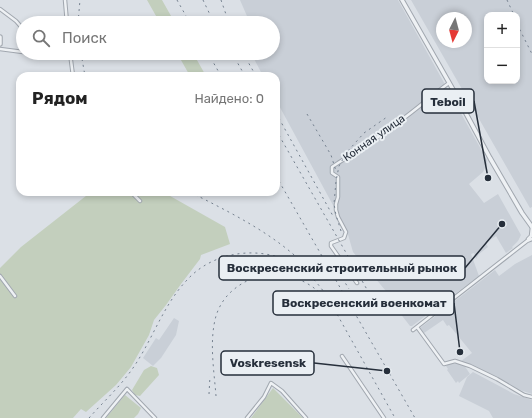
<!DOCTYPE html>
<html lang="ru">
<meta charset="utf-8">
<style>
body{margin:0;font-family:Rubik,sans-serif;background:#f6f6f6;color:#222}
.controls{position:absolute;right:12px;top:12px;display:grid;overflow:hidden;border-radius:8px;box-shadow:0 2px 6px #0003}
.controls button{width:36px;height:36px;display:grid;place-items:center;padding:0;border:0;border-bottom:1px solid #e0e0e0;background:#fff;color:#222;font:20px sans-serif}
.compass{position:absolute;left:436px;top:12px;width:36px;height:36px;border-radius:50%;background:#fff;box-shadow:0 2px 6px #0003;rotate:186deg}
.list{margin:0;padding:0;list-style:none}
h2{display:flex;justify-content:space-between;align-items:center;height:52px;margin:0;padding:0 16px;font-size:17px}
h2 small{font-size:13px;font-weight:400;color:#767676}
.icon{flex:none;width:22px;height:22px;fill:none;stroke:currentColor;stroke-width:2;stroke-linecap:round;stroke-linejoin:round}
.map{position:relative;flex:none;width:532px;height:418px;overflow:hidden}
.search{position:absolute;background:#fff;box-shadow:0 2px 6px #0003;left:16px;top:16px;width:264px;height:44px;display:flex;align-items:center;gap:10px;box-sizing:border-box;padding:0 14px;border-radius:22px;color:#767676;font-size:15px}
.panel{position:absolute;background:#fff;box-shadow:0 2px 6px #0003;left:16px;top:72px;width:264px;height:124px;border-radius:12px}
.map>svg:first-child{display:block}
.built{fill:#c9cfd7;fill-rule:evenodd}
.green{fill:#c3cfbd}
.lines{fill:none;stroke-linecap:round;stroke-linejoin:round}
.minor-casing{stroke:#a1a7af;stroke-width:4.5}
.tertiary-casing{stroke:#a1a7af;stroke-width:5.5}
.minor{stroke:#eef1f4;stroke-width:2.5}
.tertiary{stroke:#eef1f4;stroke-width:3.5}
.rail{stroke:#75818f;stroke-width:1;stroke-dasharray:2 4;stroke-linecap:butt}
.labels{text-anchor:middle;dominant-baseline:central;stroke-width:4;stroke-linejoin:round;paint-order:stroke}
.street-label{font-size:11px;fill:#262f3b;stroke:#eaeff3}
.leader{fill:none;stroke:#262f3b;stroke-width:1.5}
.callout-dot{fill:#262f3b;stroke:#eaeff3;stroke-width:1.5}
.callout{fill:#eaeff3;stroke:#262f3b;stroke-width:1.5}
.callout-label{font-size:12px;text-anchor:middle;font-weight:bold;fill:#262f3b}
</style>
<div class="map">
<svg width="532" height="418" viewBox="0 0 532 418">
<rect width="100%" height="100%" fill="#dbe0e6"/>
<path class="built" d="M240,0h158l89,160v4l-4,8 -14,12 15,19 14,-9 23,41 -3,6 -6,6 1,1 -7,5 -10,-17 -10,7 2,4 -9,7 -3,5 -2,-6 -3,1 8,22 -67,50h-2l-21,-27 2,-2 -38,-45 -6,-21 -71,-131v-24h-13l-12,-23h22v-30h-23z
M411,0h121v207l-2,1zM487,15h30v66h-30zM442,18h24v24h-24z
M532,255v139l-18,-6 -16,-11 -37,-16 11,-8 -23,-28 -2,1 -4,-6 -19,13 -4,-5 75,-58 4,6 16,-12z
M174,318l5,3 -3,14 -15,23 -8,8 -10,-8 13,-20 3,2z
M458,363l6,2 6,9 -11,9 -1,-2 -2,2 -9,-13 1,-1 -2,-3 3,-2z
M473,372l41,22 18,6v18h-39l-4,-7 -30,-15 8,-19z"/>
<path class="green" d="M147,0h15l13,23h-15z
M177,53h16l13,23h-16z
M91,192h72l62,35 5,17 -29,11 -1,4 -19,25 -15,21 -12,15 -5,15 -18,32 -15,18 -30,27 -5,-3 -8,9h-73v-150l21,-21z
M151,366l6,2 2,7 -19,21 -5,-1 -3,-5 12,-20z
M273,388l30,30h-52z
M125,395l16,13 -3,6 -4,4h-28z"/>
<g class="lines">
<defs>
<path id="minor" d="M65,0l2,23
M0,9l16,12 7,8
M0,49l23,3
M40,53l22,2 9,3
M70,53l3,23
M131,192l9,9
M528,239l3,-3 1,-9
M0,276l15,20
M357,283l-26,-37v-3l13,-5 2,-6 -8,-15 -2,-7v-6l2,-7v-20l-6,-4v-6l6,-4c21,-13 42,-26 62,-42 17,-12 32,-26 49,-38
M417,327l27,37 11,-3 15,5 27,13 27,16 8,2
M413,330l114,-89 5,-2
M342,356l42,62
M103,418l24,-29 28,29
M247,418l17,-21 7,-14 11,8 24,27"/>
<path id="tertiary" d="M402,0l53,93 35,65 32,55 10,14
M0,37v7"/>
</defs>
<use href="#minor" class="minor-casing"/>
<use href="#tertiary" class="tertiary-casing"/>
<use href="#minor" class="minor"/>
<use href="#tertiary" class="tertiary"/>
<path class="rail" d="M177,0l13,23
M203,0l11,23
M221,0l8,23
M507,0l7,15
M78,23l2,-23
M517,24l15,30
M81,53l4,23
M208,53l13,23
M232,53l13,23
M243,53l13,23
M276,113l57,103
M307,114l24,41 5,16
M276,130l93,163 13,18
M276,176l139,242
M190,192c43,22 87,43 121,79
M341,231l-5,-16 -2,-11 2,-23 3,-15 8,-14 17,-19 23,-16
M333,263l16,26
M209,394l1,-18
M216,396c-2,-26 -7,-55 0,-80 3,-10 9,-19 16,-25 26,-23 62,-21 87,1
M89,418c15,-17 33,-33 46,-53 18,-27 29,-61 52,-85 29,-32 82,-36 117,-10 9,8 17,17 24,28l67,120"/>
</g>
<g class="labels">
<g class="street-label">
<text transform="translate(374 138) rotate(-35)">Конная улица</text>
</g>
</g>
<path class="leader" d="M488 178L474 101M502 224L465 268M460 352L454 303M387 371L314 363"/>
<g class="callout-dot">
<circle cx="488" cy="178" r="4"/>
<circle cx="502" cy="224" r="4"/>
<circle cx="460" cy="352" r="4"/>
<circle cx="387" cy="371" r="4"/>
</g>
<g class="callout">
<rect x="422" y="89" width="52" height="24" rx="4"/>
<rect x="219" y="256" width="246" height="24" rx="4"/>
<rect x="273" y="291" width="181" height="24" rx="4"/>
<rect x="221" y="351" width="93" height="24" rx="4"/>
</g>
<g class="callout-label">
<text x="448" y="106">Teboil</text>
<text x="342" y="272">Воскресенский строительный рынок</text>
<text x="364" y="307">Воскресенский военкомат</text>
<text x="268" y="367">Voskresensk</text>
</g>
</svg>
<div class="controls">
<button>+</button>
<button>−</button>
</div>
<svg class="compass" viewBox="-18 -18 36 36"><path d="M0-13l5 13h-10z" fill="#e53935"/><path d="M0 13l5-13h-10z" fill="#767676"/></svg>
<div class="search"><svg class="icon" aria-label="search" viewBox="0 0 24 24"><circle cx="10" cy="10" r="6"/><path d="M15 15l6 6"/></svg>Поиск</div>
<section class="panel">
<h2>Рядом<small>Найдено: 0</small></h2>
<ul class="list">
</ul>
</section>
</div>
